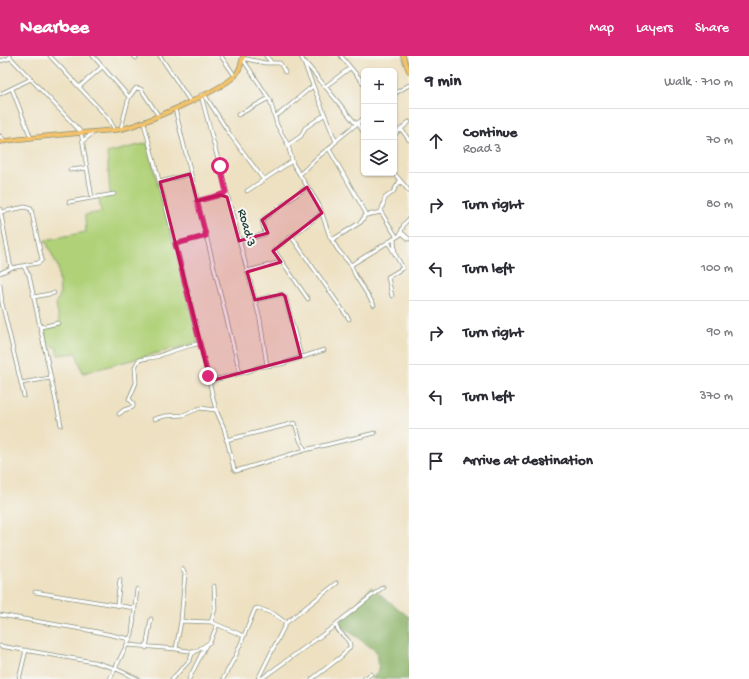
<!DOCTYPE html>
<meta charset="utf-8">
<style>
body{margin:0;font-family:"Gochi Hand",sans-serif;background:#f7f7f7;color:#2b2b33}
.controls{position:absolute;right:12px;top:12px;display:grid;overflow:hidden;border-radius:6px;box-shadow:0 1px 3px #0004}
.controls button{width:36px;height:36px;display:grid;place-items:center;padding:0;border:0;border-bottom:1px solid #e1e1e2;background:#fff;color:#2b2b33;font:20px sans-serif}
.stop{position:absolute;width:12px;height:12px;margin:-9px;border:3px solid #db2777;border-radius:50%;background:#fff}
.stop.end{background:#db2777;border-color:#fff;box-shadow:0 1px 4px #0008}
.list{margin:0;padding:0;list-style:none}
h2{display:flex;justify-content:space-between;align-items:center;height:52px;margin:0;padding:0 16px;font-size:17px}
h2 small{font-size:13px;font-weight:400;color:#7c7c81}
.list li{display:grid;grid-template-columns:26px 1fr auto;gap:12px;align-items:center;box-sizing:border-box;height:64px;padding:0 16px;border-top:1px solid #e1e1e2}
.list b{display:block;font-size:15px;white-space:nowrap}
.list p{margin:0;font-size:13px;white-space:nowrap;color:#7c7c81}
.list em{font-size:13px;font-style:normal;color:#7c7c81}
.icon{flex:none;width:22px;height:22px;fill:none;stroke:currentColor;stroke-width:2;stroke-linecap:round;stroke-linejoin:round}
.map{position:relative;flex:none;width:409px;height:623px;overflow:hidden}
header{display:flex;align-items:center;gap:24px;box-sizing:border-box;height:56px;padding:0 20px;background:#db2777;color:#fff}
header strong{font-size:19px}
nav{display:flex;gap:22px;margin-inline-start:auto;font-size:14px}
main{display:flex}
aside{flex:1;background:#fff}
.map>svg:first-child{display:block}
.green{fill:#b0d178;stroke:#688756}
.forest{fill:#8cb368;stroke:#56784e}
.lines{fill:none;stroke-linecap:round;stroke-linejoin:round}
.minor-casing{stroke:#868f7b;stroke-width:4.5}
.major-casing{stroke:#868f7b;stroke-width:5.5}
.minor{stroke:#fff;stroke-width:3}
.major{stroke:#f3c26a;stroke-width:4}
.route{stroke:#db2777;stroke-width:5}
.marked{fill:#c2185b;fill-opacity:0.2;stroke:#c2185b;stroke-width:3;stroke-linejoin:round}
.labels{text-anchor:middle;dominant-baseline:central;stroke-width:4;stroke-linejoin:round;paint-order:stroke}
.street-label{font-size:13px;fill:#1f3d34;stroke:#f6f6f2}
</style>
<header>
<strong>Nearbee</strong>
<nav><a>Map</a><a>Layers</a><a>Share</a></nav>
</header>
<main>
<div class="map">
<svg width="409" height="623" viewBox="0 0 409 623">
<rect width="100%" height="100%" fill="#f6f6f2"/>
<filter id="ink" filterUnits="userSpaceOnUse"><feTurbulence type="fractalNoise" baseFrequency=".025" numOctaves="2"/><feDisplacementMap in="SourceGraphic" scale="8" xChannelSelector="R" yChannelSelector="G"/><feConvolveMatrix kernelMatrix="1 2 1 2 8 2 1 2 1" color-interpolation-filters="sRGB"/></filter>
<filter id="wash" filterUnits="userSpaceOnUse"><feTurbulence type="fractalNoise" baseFrequency=".012" numOctaves="4" result="noise"/><feDisplacementMap in="SourceGraphic" scale="16" xChannelSelector="R" yChannelSelector="G"/><feGaussianBlur stdDeviation="0.9" result="paint"/><feColorMatrix in="noise" values="0 0 0 0 0 0 0 0 0 0 0 0 0 0 0 0 0 1.4 0 .05"/><feComposite in="paint" operator="in"/></filter>
<g filter="url(#wash)">
<rect width="100%" height="100%" fill="#eee1c2"/>
<path class="green" d="M147,87l52,199 -116,31 -7,-20 -18,2 -2,-8 -10,-2 -2,-16 16,-4 -4,-20 4,-11 -2,-27 -13,-27 41,-8 -1,-17 16,-3 -2,-14 11,-3 -3,-42z"/>
<path class="forest" d="M371,531l38,30v62h-38l8,-8 -2,-19 -38,-28z"/>
</g>
<g filter="url(#ink)">
<g class="lines">
<defs>
<path id="minor" d="M9,0l72,76 11,66
M50,0l59,63 6,11
M93,0l36,41
M134,0l2,2
M160,0l30,45
M221,0l14,20
M266,0l6,7
M301,0l35,86
M341,0l23,28
M242,2l28,42 7,25 11,20 5,19 26,41 11,32 8,13 13,15 4,10 19,30
M242,2l23,5h15l5,9
M0,5l11,-3
M305,6l51,62
M326,30l24,-18
M79,31l23,-20
M12,33l19,49
M0,38l31,-15
M204,38l25,39 34,46
M394,38l15,-9
M201,39l59,224 7,47
M175,53l65,264
M238,59l31,-17
M276,60c14,-9 23,-20 36,-29
M364,62l-26,21 -9,10 38,66 14,-3 15,24
M144,67l41,157 31,130 8,18 10,41 2,2 69,-21 70,-17
M357,67l7,10
M121,72l8,-31 7,-9 5,1 17,26
M402,74l7,10
M394,79l15,-13
M0,80l5,5
M84,84l10,-8
M288,89l13,-9 4,-8 19,-13
M70,114l17,-2
M394,117l15,18
M300,118c8,-6 22,-23 29,-25
M160,126l30,-8
M247,135l45,-30
M197,145l23,-6 6,-3
M69,146l45,-8
M0,153l11,59
M381,156l4,-14 8,-6 7,-11
M402,177l7,6
M291,180l58,83
M394,183l1,15
M332,184l29,-18 5,-8
M239,185l26,-7 -3,-14 45,-33
M388,186l15,26 -15,9 4,19
M175,188l31,-8
M351,209l49,-30 4,-11 5,-5
M24,211l5,8 32,150
M247,215l34,-9
M0,217l11,-5 27,-5 4,-3 -11,-51 -6,-2 -24,5
M0,229l2,18 22,93
M34,241l20,-4
M308,243l-34,-49 48,-37
M255,244l27,-6 3,2 16,61
M41,271l17,-4
M210,325l39,-10 9,-4 23,-3 43,-14
M21,327l29,-5
M119,358l5,-4 9,-3v-4l-4,-4 7,-16 -1,-16 3,-6c6,-4 14,-2 21,-5 13,-6 27,-9 41,-13
M154,363l11,-3 18,-1 17,-7 16,2
M226,384l69,-17 5,17 5,10
M35,536l99,16
M117,549l3,-25
M0,559l93,16 37,8
M181,565l4,-48 -3,-4
M211,566l4,-13 -1,-23
M128,589l48,4 5,-28 30,1 33,14
M0,590l94,16 20,6 24,11
M146,592l5,-29
M176,593l19,3
M19,623l7,-29
M110,623l22,-45 5,-45
M172,623l18,-19 2,-6 18,-12 7,-17
M189,623l17,-34
M223,623l13,-24 19,-46 3,-1 16,6 12,9
M258,623l28,-56 51,-40
M261,623l75,-54
M312,623l30,-23 8,-9c1,-10 -14,-13 -14,-23l47,-37
M364,623l7,-5"/>
<path id="major" d="M403,0l6,15
M0,86c38,-6 77,-9 115,-12 22,-2 104,-39 120,-54 4,-5 7,-14 8,-20"/>
</defs>
<use href="#minor" class="minor-casing"/>
<use href="#major" class="major-casing"/>
<use href="#minor" class="minor"/>
<use href="#major" class="major"/>
</g>
</g>
<g class="lines" filter="url(#ink)">
<path class="route" d="M208,320l-33,-132 31,-8 -9,-35 23,-6 6,-3 -6,-26"/>
</g>
<path class="marked" d="M190,118l7,27 23,-6 7,2 12,44 29,-8 -6,-13 45,-33 15,26 -49,38 8,11 -34,10 8,28 27,-6 3,2 16,61 -91,24 -50,-199z"/>
<g class="labels">
<g class="street-label">
<text transform="translate(246 172) rotate(74)">Road 3</text>
</g>
</g>
</svg>
<div class="controls">
<button>+</button>
<button>−</button>
<button><svg class="icon" aria-label="layers" viewBox="0 0 24 24"><path d="M12 4l9 5-9 5-9-5zM3 14l9 5 9-5"/></svg></button>
</div>
<div class="stop" style="left:220px;top:110px"></div>
<div class="stop end" style="left:208px;top:320px"></div>
</div>
<aside>
<h2>9 min<small>Walk · 710 m</small></h2>
<ul class="list">
<li><svg class="icon" aria-label="ahead" viewBox="0 0 24 24"><path d="M12 20V5M6 11l6-6 6 6"/></svg><div><b>Continue</b><p>Road 3</p></div><em>70 m</em></li>
<li><svg class="icon" aria-label="right" viewBox="0 0 24 24"><path d="M7 20v-9h11M14 6l5 5-5 5"/></svg><div><b>Turn right</b></div><em>80 m</em></li>
<li><svg class="icon" aria-label="left" viewBox="0 0 24 24"><path d="M17 20v-9H6M10 6l-5 5 5 5"/></svg><div><b>Turn left</b></div><em>100 m</em></li>
<li><svg class="icon" aria-label="right" viewBox="0 0 24 24"><path d="M7 20v-9h11M14 6l5 5-5 5"/></svg><div><b>Turn right</b></div><em>90 m</em></li>
<li><svg class="icon" aria-label="left" viewBox="0 0 24 24"><path d="M17 20v-9H6M10 6l-5 5 5 5"/></svg><div><b>Turn left</b></div><em>370 m</em></li>
<li><svg class="icon" aria-label="arrive" viewBox="0 0 24 24"><path d="M6 21V4h12l-3 4 3 4H6"/></svg><div><b>Arrive at destination</b></div></li>
</ul>
</aside>
</main>
